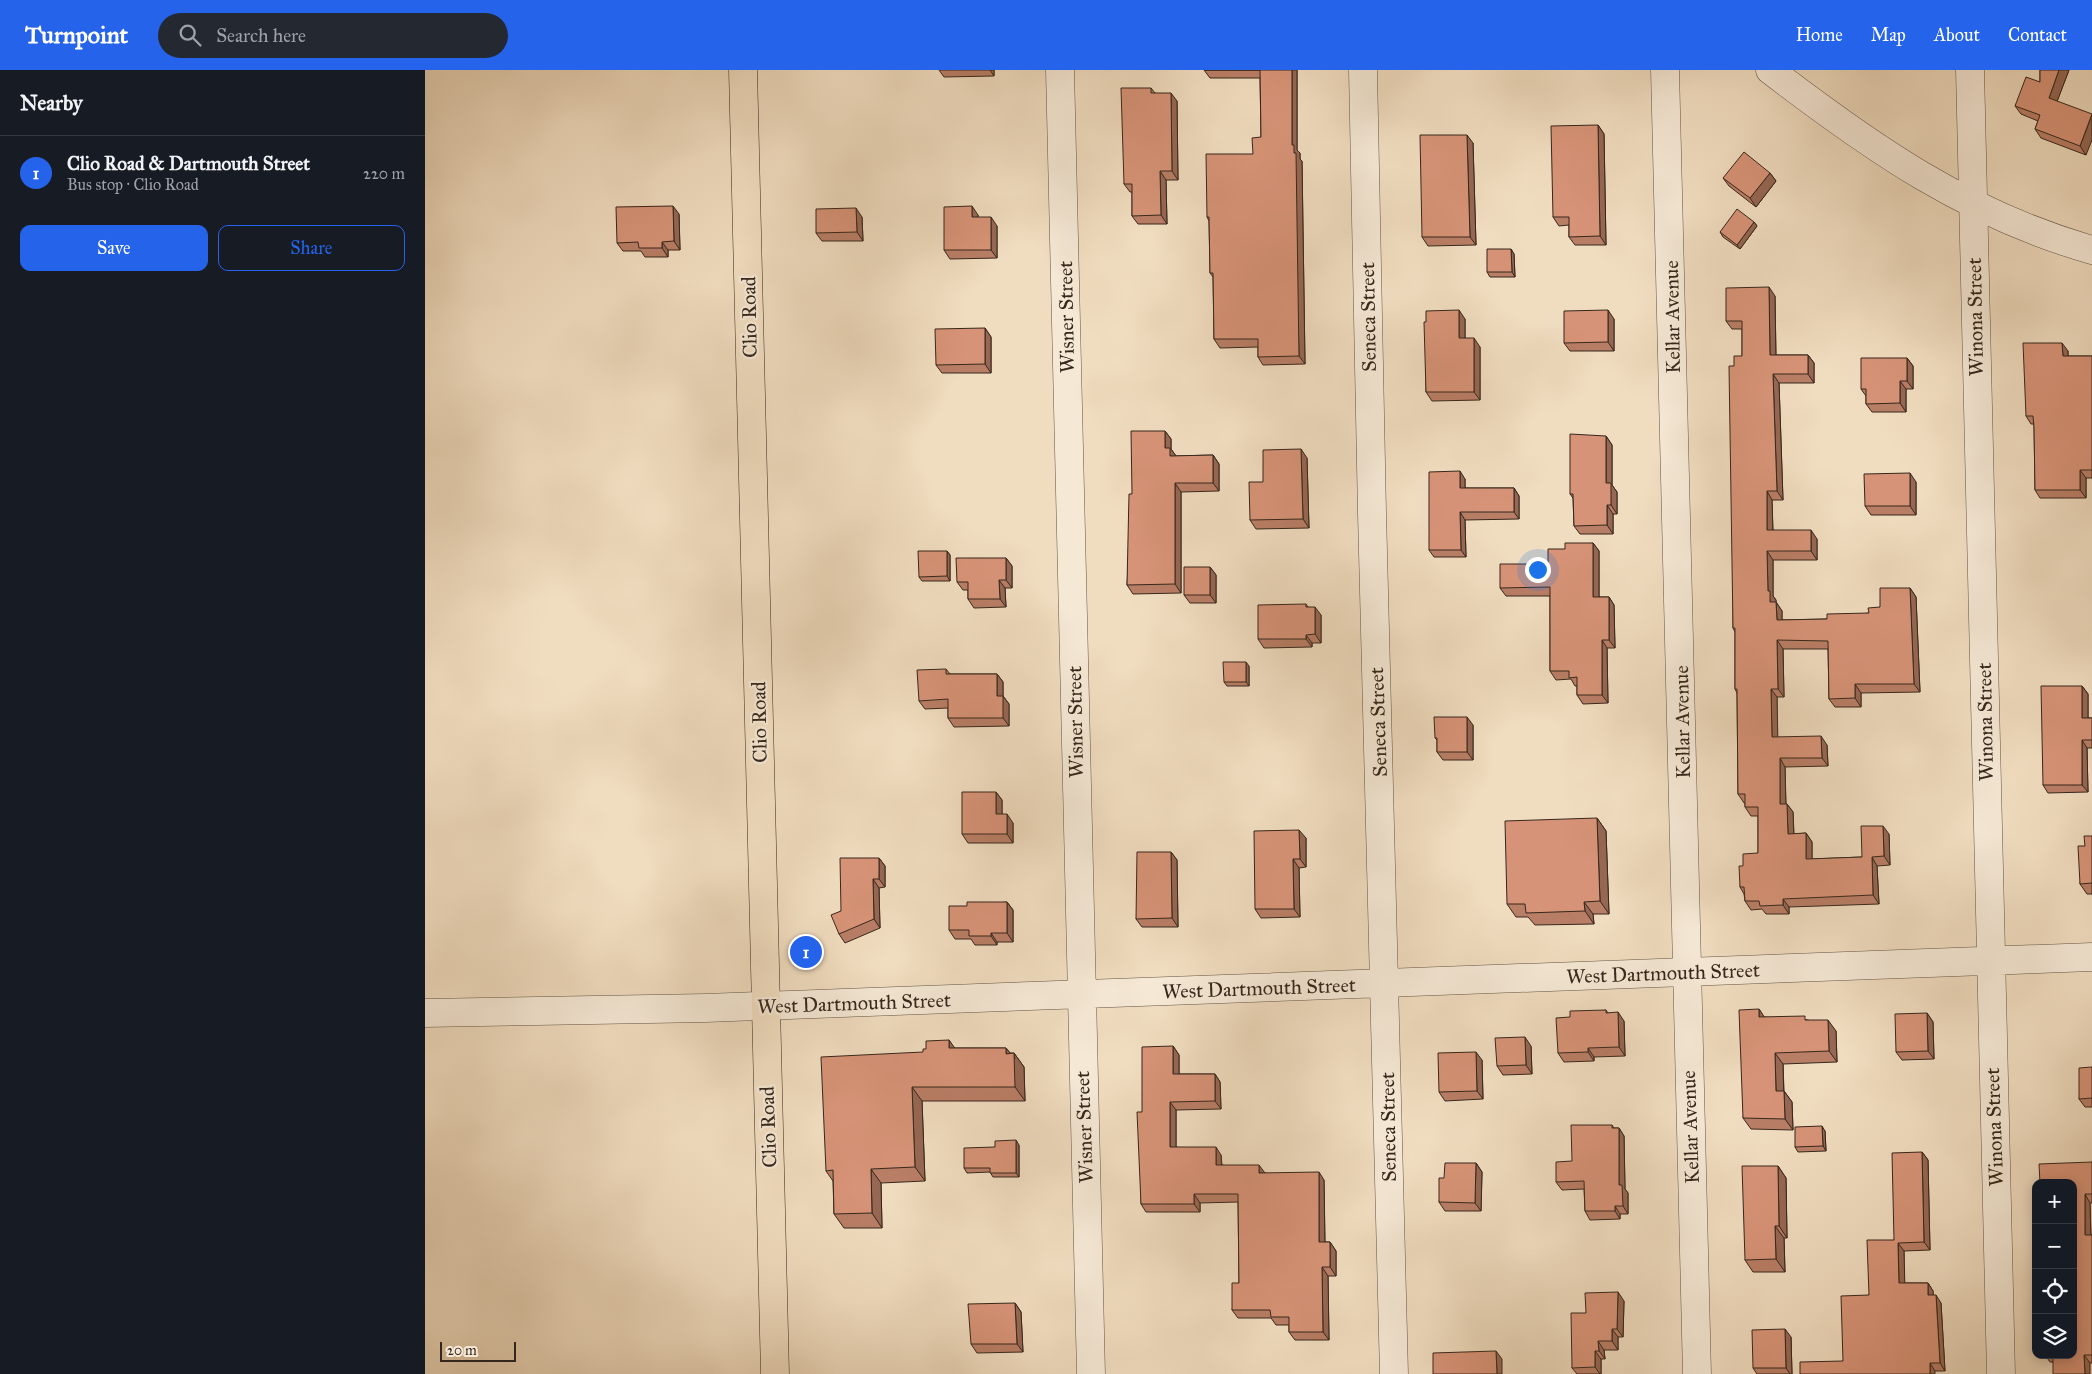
<!DOCTYPE html>
<meta charset="utf-8">
<style>
body{margin:0;font-family:"IM FELL Great Primer",serif;background:#242831;color:#f1f3f6}
.controls{position:absolute;right:15px;bottom:15px;display:grid;overflow:hidden;border-radius:10px;box-shadow:0 2px 12px #0003}
.controls button{width:45px;height:45px;display:grid;place-items:center;padding:0;border:0;border-bottom:1px solid #363941;background:#171b24;color:#f1f3f6;font:25px sans-serif}
.scale{position:absolute;left:15px;bottom:12px;width:76px;box-sizing:border-box;padding-left:5px;border:2px solid #36271c;border-top:0;font-size:14px;line-height:18px;white-space:nowrap;color:#36271c;-webkit-text-stroke:4px #f5e8d5;paint-order:stroke}
.you{position:absolute;left:1112px;top:499px;width:18px;height:18px;margin:-12px;border:4px solid #fff;border-radius:50%;background:#1a73e8;box-shadow:0 0 0 8px #1a73e833}
.badge{display:grid;place-items:center;width:32px;height:32px;border-radius:50%;background:#2563eb;color:#fff;font-size:16px;font-weight:700}
.pin{position:absolute;translate:-50% -50%;border:2px solid #fff;box-shadow:0 1px 5px #0006}
.list{margin:0;padding:0;list-style:none}
h2{display:flex;justify-content:space-between;align-items:center;height:65px;margin:0;padding:0 20px;font-size:21px}
h2 small{font-size:16px;font-weight:400;color:#9ea1a6}
.list li{display:grid;grid-template-columns:32px 1fr auto;gap:15px;align-items:center;box-sizing:border-box;height:75px;padding:0 20px;border-top:1px solid #363941}
.list b{display:block;font-size:19px;white-space:nowrap}
.list p{margin:0;font-size:16px;white-space:nowrap;color:#9ea1a6}
.list em{font-size:16px;font-style:normal;color:#9ea1a6}
.actions{display:flex;gap:10px;padding:15px 20px}
.actions a{flex:1;padding:11px 0;border:1px solid #2563eb;border-radius:10px;text-align:center;font-size:18px;color:#2563eb}
.actions .main{background:#2563eb;color:#fff}
.icon{flex:none;width:28px;height:28px;fill:none;stroke:currentColor;stroke-width:2;stroke-linecap:round;stroke-linejoin:round}
.map{position:relative;flex:none;width:1667px;height:1304px;overflow:hidden}
header{display:flex;align-items:center;gap:30px;box-sizing:border-box;height:70px;padding:0 25px;background:#2563eb;color:#fff}
header strong{font-size:24px}
nav{display:flex;gap:28px;margin-inline-start:auto;font-size:18px}
.search{width:350px;height:45px;background:#242831;display:flex;align-items:center;gap:12px;box-sizing:border-box;padding:0 18px;border-radius:28px;color:#9ea1a6;font-size:19px}
main{display:flex}
aside{flex:1;background:#171b24}
.map>svg:first-child{display:block}
.lines{fill:none;stroke-linecap:round;stroke-linejoin:round}
.minor-casing{stroke:#645445;stroke-width:29}
.major-casing{stroke:#36271c;stroke-width:29}
.minor{stroke:#f5e8d5;stroke-width:28}
.major{stroke:#f0dcbf;stroke-width:28}
.wall{fill:#b97e66;stroke:#36271c}
.shaded-wall{fill:#966753;stroke:#36271c}
.building{fill:#d79377;stroke:#36271c}
.labels{text-anchor:middle;dominant-baseline:central;stroke-width:4.5;stroke-linejoin:round;paint-order:stroke}
.street-label{font-size:20px;fill:#36271c;stroke:#f5e8d5}
</style>
<header>
<strong>Turnpoint</strong>
<div class="search"><svg class="icon" aria-label="search" viewBox="0 0 24 24"><circle cx="10" cy="10" r="6"/><path d="M15 15l6 6"/></svg>Search here</div>
<nav><a>Home</a><a>Map</a><a>About</a><a>Contact</a></nav>
</header>
<main>
<aside>
<h2>Nearby<small></small></h2>
<ul class="list">
<li><span class="badge">1</span><div><b>Clio Road &amp; Dartmouth Street</b><p>Bus stop · Clio Road</p></div><em>220 m</em></li>
</ul>
<div class="actions"><a class="main">Save</a><a>Share</a></div>
</aside>
<div class="map">
<svg width="1667" height="1304" viewBox="0 0 1667 1304">
<rect width="100%" height="100%" fill="#f0dcbf"/>
<filter id="stains"><feTurbulence type="fractalNoise" baseFrequency=".004" numOctaves="4"/><feColorMatrix values="0 0 0 0 .2 0 0 0 0 .09 0 0 0 0 .02 0 0 0 .5 -.17"/></filter>
<radialGradient id="worn" r=".72"><stop offset=".6" stop-color="#630" stop-opacity="0"/><stop offset="1" stop-color="#630" stop-opacity=".3"/></radialGradient>
<g class="lines">
<defs>
<path id="minor" d="M635,0l31,1304
M938,0l9,443 22,861
M1240,0l32,1304
M1345,0c102,78 196,144 322,180
M1545,0l31,1304
M0,943l281,-5 1386,-51"/>
<path id="major" d="M318,0l32,1304"/>
</defs>
<use href="#minor" class="minor-casing"/>
<use href="#major" class="major-casing"/>
<use href="#minor" class="minor"/>
<use href="#major" class="major"/>
</g>
<path class="wall" d="M514,0h55v6l-50,1z
M779,0h93v80l3,3v6l2,2 3,203 -42,1 -5,-8v-10l-38,1 -6,-9 -1,-62 -3,-4 -1,-52 -2,-4 46,-63 8,-17 -1,-59h-50z
M1615,0h29l-12,31 29,54 -45,-17 -6,-9 3,-8 -17,-7 -6,-8 25,-24z
M726,18l4,5 22,8 1,79h-12l1,44h-29l-6,-8v-24h-2l-6,-8z
M1173,55l6,9 2,111h-31l-6,-8v-12l-10,1 -6,-9z
M1048,73l3,102 -48,1 -6,-9z
M1345,103l6,8 -20,26 -27,-21 -6,-8z
M254,144l1,36h-12v7h-23l-4,-6h-18l-6,-8z
M553,145v2l19,9v32l-47,1 -6,-9z
M437,147l1,24h-41l-6,-8z
M1329,152l3,4 -17,23 -17,-12 -3,-5z
M1086,179l3,5 1,23h-25l-3,-5z
M1350,226l1,59h32l6,8v20h-35l4,117h-11l1,30 44,9v21h-44v36l3,4v2l6,9v9l45,-1 42,-6 11,-6 30,-19 6,9 4,95 -59,1v14h-26l-6,-8 -1,-50h-45l1,48h-7v40l50,8 1,21 -43,1 1,37h1l6,8 1,22 12,-1 6,9v17l50,-2 27,-23 1,31 -13,1 2,38 -90,3v7h-23l-4,-5 -11,1 -6,-9 -1,-7 -4,-7 3,-21 15,-13v-37h-7l-6,-9v-4h-1l-6,-9 -1,-101 -2,-4v-57l-2,-4 1,-262 8,-10v-27h-10l-6,-8z
M1040,249v19l15,9v53l-48,1 -6,-9v-70z
M1189,249v32h-44l-6,-8z
M560,258l6,9v36h-49l-6,-8z
M1643,281v5h24v122h-6v20h-46l-5,-8 -1,-66h-3l-5,-8z
M1482,288l6,8v23h-7v23h-34l-6,-8v-8l-5,-7z
M740,361l6,8v10l5,7 37,-1 6,9v27l-38,1v101l-48,1 -6,-9 5,-91z
M1181,366l6,9v40l5,7v22h-4v20h-33l-6,-8 -1,-28 -3,-4z
M882,388l2,70 -53,1 -6,-9 13,-38z
M1040,409v9h49l5,8v23l-54,1 1,37h-32l-5,-7z
M1491,412v33h-45l-6,-9z
M1168,473l6,8v46h10l5,8 1,43h-8l1,55 -25,1 -6,-9v-9h-2l-4,-7 -15,1 -6,-9v-75h-44l-6,-8 48,-24 17,-15z
M522,481l3,4v26h-28l-3,-4z
M581,488l6,8v22h-7l1,19 -32,1 -6,-9v-9h-5l-6,-8z
M785,497l6,8v28h-26l-6,-8z
M881,534l2,3 13,8v28h-9v4l-48,1 -6,-9z
M824,596v20h-22l-3,-4z
M521,599l4,5h47l6,8v14l6,8v22l-55,1 -6,-9v-10l-23,1 -6,-8z
M1657,616l6,8v24h4v30h-5l1,44 -40,1 -5,-8z
M1048,655v35h-30l-6,-8v-12l-2,-2z
M571,722l6,8v14l11,9v20h-45l-6,-9z
M1172,748l9,13 3,83h-16l1,10 -59,1 -7,-8h-12l-9,-13z
M1667,766v58h-5l-7,-10 5,-38z
M881,768v29l-7,1 1,49 -39,1 -6,-9z
M746,782l6,8 1,67h-36l-6,-8z
M454,788l6,8v21l-6,1 1,40 -35,15 -6,-9 2,-23z
M582,832l6,8v32h-16v3h-22l-4,-6h-16l-6,-9 18,-24z
M1334,939l5,8 44,3 28,11 1,31 -54,2 1,27 8,11 1,28 -42,-1 -8,-11z
M1181,940l2,3 16,8 1,35 -31,1v4l-30,1 -6,-9 12,-36z
M1502,943l6,9 1,37 -32,1 -6,-8z
M524,970l5,8h52l4,5h4l10,14 1,34h-103l3,80 -44,2 1,45h-38l-10,-14 -1,-33 -7,-10 97,-119 3,-3z
M748,976l6,9v19h36l5,8 1,27 -45,1v37l45,8 1,10 43,8 59,7 1,62h5l6,9v25h-8l1,64h-34l-6,-8v-7h-13l-5,-7h-33l-6,-8 7,-27 -1,-81 -38,1v9h-54l-5,-8 1,-92z
M1106,976l1,28 -29,1 -6,-9z
M1057,990l1,39 -38,2 -6,-9z
M1667,997v40h-7l-6,-8z
M1187,1055l2,3h5l5,8 1,53 3,4v21h-8v5l-30,1 -5,-9 -1,-22 -22,1 -6,-8 16,-21z
M1400,1061l1,20 -28,1 -3,-5z
M594,1075v32h-26l-3,-5 -23,1 -3,-5 31,-21z
M1497,1082l6,8 2,90 -26,1v32h24l5,8v4l8,8 4,68h-10l-92,-10 26,-66 25,-55z
M1667,1092v41h-2l1,32h1v128l-42,-1 -5,-7h28v-172z
M1051,1093l6,9 -1,39h-36l-6,-9 5,-24z
M1353,1096l8,12 1,60h-3l1,34h-32l-8,-12z
M1199,1231l-1,36h-5v13h-14l1,9h-4v15h-24l-5,-6 14,-55z
M590,1233l6,9 2,40 -46,1 -6,-9z
M1366,1267l1,37h-35l-4,-6z"/>
<path class="shaded-wall" d="M565,0h4v6z
M867,0h5v80l3,3v6l2,2 3,203 -6,-8 -5,-203 -2,-8z
M1634,0h10l-14,37 -6,-9z
M746,23l6,8 1,79 -6,-9z
M1667,45v25l-6,15 -6,-9z
M1173,55l6,9 2,111 -6,-9z
M1042,65l6,8 3,102 -6,-8z
M735,101l6,9 1,44 -6,-9z
M1345,103l6,8 -20,26 -6,-9z
M248,136l6,8 1,36 -6,-9z
M547,136l6,9v11l-6,-9z
M431,138l6,9 1,24 -6,-9z
M566,147l6,9v32l-6,-8z
M1329,152l3,4 -17,23 -3,-4z
M237,172l6,8v7l-6,-9z
M1086,179l3,5 1,23 -3,-5z
M1344,217l6,9 1,68 -6,-9z
M1034,240l6,9v28l-6,-9z
M1183,240l6,9v32l-6,-9z
M560,258l6,9v36l-6,-9z
M1049,268l6,9v53l-6,-8z
M1637,273l6,8v13l-5,-8z
M1383,285l6,8v20l-6,-9z
M1482,288l6,8v23l-6,-8z
M1348,304l6,9 4,117 -6,-9z
M1475,311l6,8v23l-6,-9z
M740,361l6,8v10l5,7v9l-11,-17z
M1181,366l6,9v40l5,7v22l-6,-9 -5,-22z
M876,379l6,9 2,70 -6,-9z
M788,385l6,9v27l-6,-8z
M1655,400l6,8v20l-6,-8z
M1035,401l5,8v17l-5,-8z
M1485,403l6,9v33l-6,-9z
M750,413l6,9v101l-6,-9z
M1089,418l5,8v23l-5,-7z
M1342,421l5,9 1,39 -6,-9z
M1182,435l6,9v20l-6,-9z
M1035,442l5,8 1,37 -5,-7z
M1386,460l6,9v21l-6,-9z
M1168,473l6,8v55l-6,-9z
M522,481l3,4v26l-3,-5z
M1342,481l6,9v36l3,4v11l-6,-9 -2,-11z
M581,488l6,8v22l-6,-8z
M785,497l6,8v28l-6,-8z
M574,510l6,8 1,19 -6,-8z
M1485,518l6,9 4,95 -6,-8z
M1184,527l5,8 1,43 -6,-8z
M1351,532l6,9v17l-5,-8z
M890,537l6,8v28l-6,-9z
M881,565l6,8v4l-6,-8z
M1177,570l5,8 1,55 -6,-8z
M1352,570l6,9 1,48 -6,-8z
M821,592l3,4v20l-3,-4z
M572,604l6,8v16v-2l6,8v22l-6,-8 -6,-22z
M1430,614l6,9v14l-6,-9z
M1657,616l6,8v32l-6,-8z
M1346,619l6,8 1,49 -6,-9z
M1042,647l6,8v35l-6,-8z
M1396,666l6,9 1,21 -6,-8z
M1657,670l5,8 1,44 -6,-7z
M1355,688l5,9 1,46 -6,-9z
M571,722l6,8v23l-6,-9z
M1362,734l6,8 1,30 -6,-8z
M582,744l6,9v20l-6,-9z
M1172,748l9,13 3,83 -9,-13z
M1458,756l6,8 1,31 -6,-9z
M874,760l7,8v29l-6,-8z
M1381,763l6,9v25l-6,-8z
M746,782l6,8 1,67 -6,-9z
M1447,787l5,9 2,38 -6,-9z
M454,788l6,8v21l-6,-8z
M868,789l6,9 1,49 -6,-8z
M448,809l6,9 1,40 -6,-9z
M1358,829l6,8v7l-6,-9z
M582,832l6,8v32l-6,-9z
M1159,832l9,12 1,10 -9,-13z
M566,863l6,9v3l-6,-9z
M1334,939l8,12 -8,-4z
M1193,942l6,9 1,35 -6,-9z
M1502,943l6,9 1,37 -6,-8z
M1403,950l8,11 1,31 -8,-11z
M1100,967l6,9 1,28 -6,-9z
M524,970l10,14 -10,-6z
M748,976l6,9v28l-6,-9z
M581,978l9,11 -1,-6 10,14 1,34 -10,-14 -9,-33z
M1163,978l6,9v4l-6,-9z
M1051,982l6,8 1,39 -6,-8z
M1350,983l8,11 1,39 -8,-12z
M790,1004l5,8 1,27 -6,-8z
M487,1017l10,14 3,80 -10,-14z
M1359,1021l8,11 1,28 -8,-11z
M745,1032l6,8v45l-6,-8z
M1397,1056l3,5 1,20 -3,-5z
M1194,1058l5,8 1,53 3,4v21l-5,-8 -4,-21z
M591,1070l3,5v32l-3,-4z
M791,1077l5,8 1,18 -6,-8z
M1497,1082l6,8 2,90 -6,-8z
M1051,1093l6,9 -1,39 -6,-8z
M834,1095l6,8h-6z
M1353,1096l8,12 1,60 -8,-12z
M446,1099l10,14 1,45 -10,-15z
M894,1102l5,8 1,71 -6,-9z
M769,1124l6,9v9l-6,-8z
M1660,1124l5,9 1,41 -6,-9z
M1190,1136l5,8v5l-5,-8z
M1350,1156l9,12 1,34 -9,-13z
M905,1172l6,9v25l-6,-9z
M1473,1173l6,8 1,40 -6,-8z
M897,1197l6,9 1,64 -6,-8z
M1503,1213l5,8 1,12 -6,-8z
M1193,1222l6,9 -1,36 -6,-8z
M1511,1225l5,8 4,68 -5,-8z
M590,1233l6,9 2,40 -6,-8z
M1187,1259l6,8v13l-6,-9z
M1360,1259l6,8 1,37h-2l-4,-6z
M1173,1271l6,9 1,9 -6,-8z
M1071,1281l6,8v15h-5z
M1170,1281l6,8v15h-1l-5,-7z
M1659,1285l6,8v11h-5z
M1505,1293l5,8v3h-5z"/>
<path class="building" d="M779,0h88v75h2v8h2l3,203 -41,1v-18h-44l-1,-66h-3l-1,-56h-2l-1,-63h47l-1,-16 9,-1 -1,-67z
M1615,0h19l-10,28 43,16 -12,32 -45,-17 5,-14 -25,-9 11,-29 14,5z
M696,18h30v5h20l1,78h-12l1,44 -29,1v-32h-8z
M1173,55l2,111 -31,1v-20h-16l-2,-91z
M995,65h47l3,102h-48z
M1319,82l26,21 -20,25 -27,-20z
M248,136l1,35 -12,1v6h-23l-1,-6 -21,1 -1,-36z
M547,136v11h19v33h-47v-43z
M431,138l1,24 -41,1v-24z
M1312,139l17,13 -17,23 -17,-13z
M1062,179h24l1,23h-25z
M1344,217l1,68h38v19h-35l4,117h-10v39h44v21h-44l1,40h2v11h6l1,18 50,-1v-5l42,-1 -1,-5 12,-1v-19h30l4,96h-59v14l-26,1 -1,-58 -51,-1 1,49h-7l1,48 49,-1 1,22h-42v46h7l1,30 18,-1v26l56,-2 -1,-31h22l1,30 -12,1 1,38 -90,4v6l-23,1 -1,-5h-14l-1,-14h-4l-1,-21h4v-12l15,-1v-46h-13v-13h-7l-1,-105h-2v-61h-2l-4,-262h5v-10h8v-35h-16v-33z
M1034,240v28h15v54h-48l-2,-70h2v-11z
M1183,240v32l-44,1v-32z
M560,258v36l-49,1 -1,-36z
M1598,273h39l1,13h29v114h-12v20h-45l-1,-63 -1,-11h-7z
M1436,288h46v23h-7v22l-34,1v-15h-5z
M706,361h34v17h5v8l43,-1v28h-38v101l-48,1 2,-91h3z
M1145,364l36,2v47h5v22h-4v20l-33,1 -1,-32h-3z
M876,379l2,70 -53,1 -1,-38h14v-32z
M1035,401v17h54v24h-54l1,38h-32v-78z
M1485,403v33h-45l-1,-32z
M1140,473h28v54h16v43h-7v55h-25v-18l-8,1v-7h-19v-84l-50,1v-24h48v-15h17z
M493,481h29v25l-28,1z
M531,488h50v22h-7l1,19h-32v-17h-11z
M759,497h26v28h-26z
M881,534v3h9v27l-9,1v4h-48v-34z
M798,592h23v20h-22z
M521,599v5h51v22h6v22h-55v-19l-29,2 -2,-31z
M1616,616h41v32h10v22h-10v45h-39z
M1009,647h33v35h-30v-14h-2z
M537,722h34v22h11v20h-45z
M1172,748l3,83 -16,1 1,9 -59,2 -1,-9h-18l-2,-83z
M874,760l1,29h-7l1,50h-39l-1,-78z
M1659,766h8v47l-12,1 -2,-38h7z
M712,782h34l1,66 -36,1z
M415,788h39v21h-6l1,40 -35,15 -8,-19 10,-4z
M542,832h40v31h-16v3h-22v-6h-20v-24h18z
M1334,939v8l46,-1v4h23l1,31 -54,2 1,38h8l1,28 -42,-1 -4,-108z
M1181,940v3l12,-1 1,35 -31,1v4l-30,1 -2,-35 14,-1v-6z
M1502,943l1,38 -32,1 -1,-38z
M1100,967l1,28 -29,1 -2,-28z
M524,970v8h57v6l8,-1 1,34h-103l3,80 -44,2 1,44 -38,1 -1,-44 -7,1 -5,-114 102,-5v-3h3v-8z
M748,976v28h42v27l-45,1v45h46v18h43v8l60,-1v70h11v25h-8l1,65h-34v-15h-18l-1,-7h-38v-27h7l-1,-89h-44v10h-53l-4,-92h5v-65z
M1051,982l1,39 -38,1 -1,-39z
M1667,997v31l-13,1v-31z
M1146,1055h41v3h7v57h3l1,21h-8v5h-30l-1,-30 -28,1v-20l16,-1z
M1397,1056l1,20 -28,1v-20z
M591,1070v33h-26v-5h-26v-20l31,-1v-6z
M1497,1082l2,90 -26,1 1,40h29v12h8l4,68h-10v11h-130v-12l43,-1 -2,-65 28,-1 -2,-55h27l-2,-87z
M1667,1092v32h-7v41h7v120h-8l1,19h-32v-19h20v-172h-33l-1,-19z
M1020,1093h31l-1,40 -36,-1v-24h5z
M1317,1096h36l1,60h-4l1,33 -31,1z
M1193,1222l-1,37h-5v12h-14l1,10h-4v16l-23,1 -1,-55h15l-1,-20z
M590,1233l2,41h-46l-3,-40z
M1360,1259l1,39h-33l-1,-38z
M1071,1281l1,23h-64v-21z"/>
<g class="labels">
<g class="street-label">
<text transform="translate(324 247) rotate(-91)">Clio Road</text>
<text transform="translate(641 247) rotate(-91)">Wisner Street</text>
<text transform="translate(943 247) rotate(-91)">Seneca Street</text>
<text transform="translate(1247 247) rotate(-91)">Kellar Avenue</text>
<text transform="translate(1550 247) rotate(-91)">Winona Street</text>
<text transform="translate(334 652) rotate(-91)">Clio Road</text>
<text transform="translate(650 652) rotate(-91)">Wisner Street</text>
<text transform="translate(953 652) rotate(-92)">Seneca Street</text>
<text transform="translate(1257 652) rotate(-91)">Kellar Avenue</text>
<text transform="translate(1560 652) rotate(-91)">Winona Street</text>
<text transform="translate(1238 903) rotate(-2)">West Dartmouth Street</text>
<text transform="translate(834 918) rotate(-2)">West Dartmouth Street</text>
<text transform="translate(429 933) rotate(-2)">West Dartmouth Street</text>
<text transform="translate(343 1057) rotate(-92)">Clio Road</text>
<text transform="translate(659 1057) rotate(-92)">Wisner Street</text>
<text transform="translate(963 1057) rotate(-91)">Seneca Street</text>
<text transform="translate(1265 1057) rotate(-92)">Kellar Avenue</text>
<text transform="translate(1569 1057) rotate(-92)">Winona Street</text>
</g>
</g>
<rect width="100%" height="100%" filter="url(#stains)"/>
<rect width="100%" height="100%" fill="url(#worn)"/>
</svg>
<div class="controls">
<button>+</button>
<button>−</button>
<button><svg class="icon" aria-label="locate" viewBox="0 0 24 24"><circle cx="12" cy="12" r="6"/><path d="M12 2v4M12 18v4M2 12h4M18 12h4"/></svg></button>
<button><svg class="icon" aria-label="layers" viewBox="0 0 24 24"><path d="M12 4l9 5-9 5-9-5zM3 14l9 5 9-5"/></svg></button>
</div>
<div class="scale">20 m</div>
<div class="you"></div>
<div class="pin badge" style="left:381px;top:882px">1</div>
</div>
</main>
